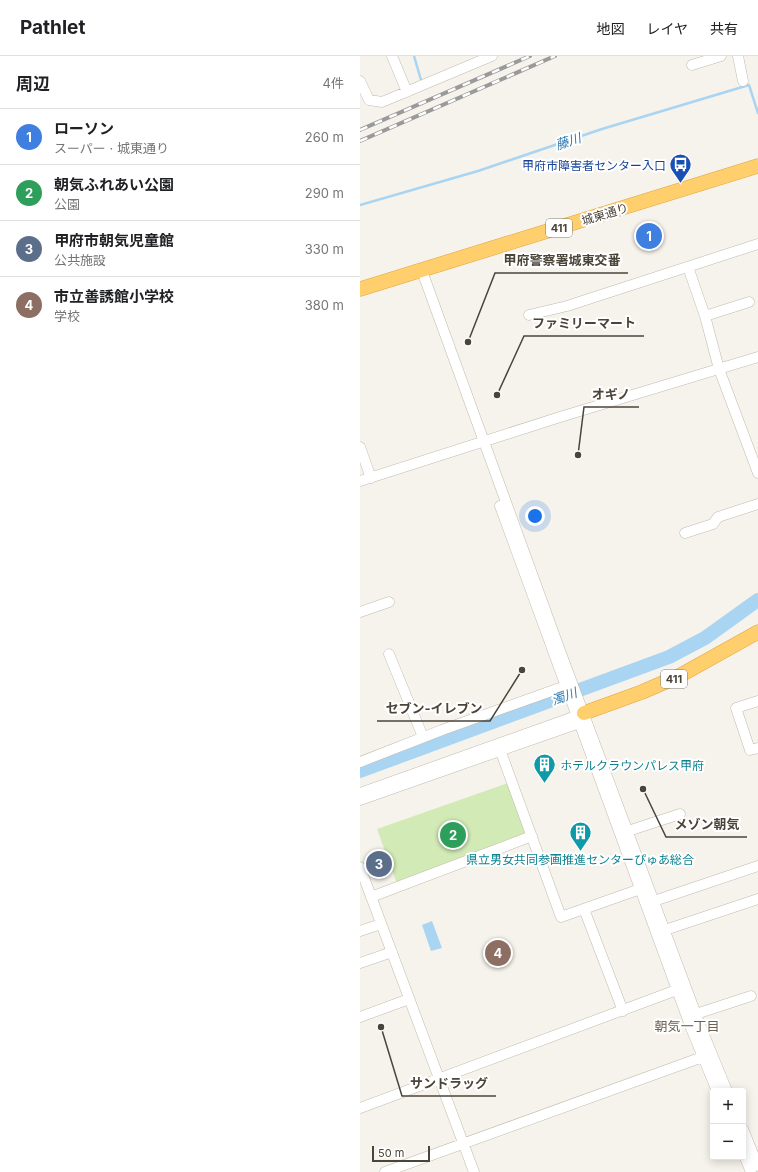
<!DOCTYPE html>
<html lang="ja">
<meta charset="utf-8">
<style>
body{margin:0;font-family:Inter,"Noto Sans JP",sans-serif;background:#f6f6f6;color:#202124}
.controls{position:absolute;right:12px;bottom:12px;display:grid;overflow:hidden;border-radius:4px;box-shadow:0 2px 10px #0003}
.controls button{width:36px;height:36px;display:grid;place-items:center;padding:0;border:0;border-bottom:1px solid #e0e0e0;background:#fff;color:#202124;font:20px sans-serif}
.scale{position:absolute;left:12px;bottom:10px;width:58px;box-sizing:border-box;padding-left:4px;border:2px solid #4b4439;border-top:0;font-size:11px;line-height:14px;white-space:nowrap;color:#4b4439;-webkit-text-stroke:3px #fff;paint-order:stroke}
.you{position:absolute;left:175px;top:460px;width:14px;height:14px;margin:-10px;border:3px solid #fff;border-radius:50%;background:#1a73e8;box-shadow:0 0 0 6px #1a73e833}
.badge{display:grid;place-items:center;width:26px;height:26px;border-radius:50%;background:#fc3f1d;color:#fff;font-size:13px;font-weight:700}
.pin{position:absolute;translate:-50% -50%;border:2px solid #fff;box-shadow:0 1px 4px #0006}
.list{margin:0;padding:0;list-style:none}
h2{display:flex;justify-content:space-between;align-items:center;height:52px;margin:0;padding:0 16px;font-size:17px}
h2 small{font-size:13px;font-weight:400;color:#757577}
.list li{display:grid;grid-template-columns:26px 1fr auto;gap:12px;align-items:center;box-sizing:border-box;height:56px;padding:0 16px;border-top:1px solid #e0e0e0}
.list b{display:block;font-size:15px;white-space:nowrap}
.list p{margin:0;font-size:13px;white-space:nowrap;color:#757577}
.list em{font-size:13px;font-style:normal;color:#757577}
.map{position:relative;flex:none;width:398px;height:1116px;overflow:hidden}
header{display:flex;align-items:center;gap:24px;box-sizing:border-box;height:56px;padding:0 20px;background:#fff;border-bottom:1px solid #e0e0e0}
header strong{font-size:19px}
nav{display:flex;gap:22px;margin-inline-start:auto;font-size:14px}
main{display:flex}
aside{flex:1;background:#fff}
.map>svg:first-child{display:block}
.green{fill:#d2eab5}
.water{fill:#a9d4f2}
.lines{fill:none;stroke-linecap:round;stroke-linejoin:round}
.stream{stroke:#a9d4f2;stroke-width:2.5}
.river{stroke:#a9d4f2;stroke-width:14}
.minor-casing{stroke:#c2bbae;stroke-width:11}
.highway-casing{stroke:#e0a43c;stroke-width:15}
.minor{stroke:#fff;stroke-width:10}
.highway{stroke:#ffcf6e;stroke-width:14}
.rail-casing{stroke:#9a9a9a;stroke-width:4}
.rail{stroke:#fff;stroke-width:2.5;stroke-dasharray:8;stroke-linecap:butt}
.labels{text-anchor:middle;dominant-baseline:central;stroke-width:4;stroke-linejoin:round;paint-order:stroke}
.shield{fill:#fff;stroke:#817c74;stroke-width:1}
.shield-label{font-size:11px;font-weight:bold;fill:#4b4439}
.transit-label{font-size:12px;fill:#164399;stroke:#fff;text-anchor:end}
.street-label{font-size:12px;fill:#4b4439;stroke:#fff}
.culture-label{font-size:12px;fill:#0d838f;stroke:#fff;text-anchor:start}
.water-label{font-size:13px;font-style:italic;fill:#2e7ab2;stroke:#fff}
.neighbourhood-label{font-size:13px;fill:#6e6250;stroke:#fff}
.leader{fill:none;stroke:#4b4439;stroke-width:1.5}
.callout-dot{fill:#4b4439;stroke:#fff;stroke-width:1.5}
.callout-label{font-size:13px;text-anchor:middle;font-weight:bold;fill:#4b4439;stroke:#fff;stroke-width:4;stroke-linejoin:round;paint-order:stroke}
</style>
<header>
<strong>Pathlet</strong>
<nav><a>地図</a><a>レイヤ</a><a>共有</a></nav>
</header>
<main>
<aside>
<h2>周辺<small>4件</small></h2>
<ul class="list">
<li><span class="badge" style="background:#3f7fe0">1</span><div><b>ローソン</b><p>スーパー · 城東通り</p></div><em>260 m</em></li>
<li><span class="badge" style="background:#2e9e5b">2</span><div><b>朝気ふれあい公園</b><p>公園</p></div><em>290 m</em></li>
<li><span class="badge" style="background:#5c6f8a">3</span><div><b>甲府市朝気児童館</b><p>公共施設</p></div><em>330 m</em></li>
<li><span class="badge" style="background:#8d6e63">4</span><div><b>市立善誘館小学校</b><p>学校</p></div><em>380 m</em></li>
</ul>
</aside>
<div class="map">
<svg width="398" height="1116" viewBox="0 0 398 1116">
<rect width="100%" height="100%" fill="#f6f3ec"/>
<path class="green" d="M148,727l19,50 -130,51 -20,-55z"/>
<path class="water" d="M72,865l10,27 -11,3 -9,-26z"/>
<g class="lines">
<path class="stream" d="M54,0l7,24
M0,149l118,-34 124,-42 147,-44 9,28"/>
<path class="river" d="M0,715l309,-114 36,-19 53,-38"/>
<defs>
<path id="minor" d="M32,0l15,36
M378,0l5,25
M332,9l29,-9
M0,25l9,19 13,2 110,-46
M328,211l17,49 14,53 39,104
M62,215l137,377 141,377 27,66
M169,259l38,-9 191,-62
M345,260l44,-14
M0,391l11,31
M0,425l200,-64 198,-60
M140,450l191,522 26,63
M325,477l28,-9 5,-7 40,-13
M0,556l29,-10
M29,598l34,83
M398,645l-22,7 14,42 8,-2
M138,688l63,173 85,-30
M0,706l82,-32 129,-46
M0,737l222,-79
M0,744l225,-79
M268,775l52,-17
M0,811l114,305
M11,841l161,-61
M294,845l104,-35
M224,853l39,102
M305,874l93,-31
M0,875l21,-7
M0,907l32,-11
M336,958l55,-18
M0,961l49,-18
M0,1052l322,-120
M383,1073l15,37
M383,1097l8,19
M25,1116l323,-117"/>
<path id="highway" d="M0,233l398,-123
M224,657l58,-21 37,-16 79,-44"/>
</defs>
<use href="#minor" class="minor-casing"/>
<use href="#highway" class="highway-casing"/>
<use href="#minor" class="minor"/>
<use href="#highway" class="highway"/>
<defs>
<path id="rail" d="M0,74l170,-74
M0,85l195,-85"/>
</defs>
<use href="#rail" class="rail-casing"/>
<use href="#rail" class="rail"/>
</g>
<defs>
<symbol id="bus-pin" viewBox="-11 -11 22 30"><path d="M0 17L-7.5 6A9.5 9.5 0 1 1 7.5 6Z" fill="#1a4fb4" stroke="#fff"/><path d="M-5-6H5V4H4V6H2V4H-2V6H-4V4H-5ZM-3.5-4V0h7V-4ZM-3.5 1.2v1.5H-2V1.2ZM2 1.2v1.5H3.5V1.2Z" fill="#fff"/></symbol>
<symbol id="building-pin" viewBox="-11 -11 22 30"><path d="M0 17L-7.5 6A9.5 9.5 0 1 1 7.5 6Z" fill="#0f9aa8" stroke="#fff"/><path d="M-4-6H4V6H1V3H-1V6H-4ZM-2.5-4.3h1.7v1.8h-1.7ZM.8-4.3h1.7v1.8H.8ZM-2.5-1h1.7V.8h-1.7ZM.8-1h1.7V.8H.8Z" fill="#fff"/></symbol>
</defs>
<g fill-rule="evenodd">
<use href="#bus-pin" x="308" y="96" width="25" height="34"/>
<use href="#building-pin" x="172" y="696" width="25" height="34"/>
<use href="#building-pin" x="208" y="764" width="25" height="34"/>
</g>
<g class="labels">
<g class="shield">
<rect x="186" y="163" width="26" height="18" rx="3"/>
<rect x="301" y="614" width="26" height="18" rx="3"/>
</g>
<g class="shield-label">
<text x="199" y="172">411</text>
<text x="314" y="623">411</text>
</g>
<g class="transit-label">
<text x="306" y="109">甲府市障害者センター入口</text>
</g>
<g class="street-label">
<text transform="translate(245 158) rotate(-17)">城東通り</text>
</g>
<g class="culture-label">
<text x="200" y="709">ホテルクラウンパレス甲府</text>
<text x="220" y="803" text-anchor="middle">県立男女共同参画推進センターぴゅあ総合</text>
</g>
<g class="water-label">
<text transform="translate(208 85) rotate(-18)">藤川</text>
<text transform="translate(204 640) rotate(-20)">濁川</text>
</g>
<g class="neighbourhood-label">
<text x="327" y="970">朝気一丁目</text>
</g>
</g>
<path class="leader" d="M108 286L135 217H268M137 339L164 280H284M218 399L224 351H279M162 614L130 665H17M283 733L306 781H387M21 971L42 1040H136"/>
<g class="callout-dot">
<circle cx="108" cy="286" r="4"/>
<circle cx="137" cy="339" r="4"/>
<circle cx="218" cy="399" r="4"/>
<circle cx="162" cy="614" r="4"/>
<circle cx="283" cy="733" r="4"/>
<circle cx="21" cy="971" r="4"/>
</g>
<g class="callout-label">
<text x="202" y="209">甲府警察署城東交番</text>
<text x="224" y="272">ファミリーマート</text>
<text x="251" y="343">オギノ</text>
<text x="74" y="657">セブン-イレブン</text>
<text x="347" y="773">メゾン朝気</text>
<text x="89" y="1032">サンドラッグ</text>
</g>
</svg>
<div class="controls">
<button>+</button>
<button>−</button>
</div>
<div class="scale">50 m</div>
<div class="you"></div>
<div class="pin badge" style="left:289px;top:180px;background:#3f7fe0">1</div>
<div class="pin badge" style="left:93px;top:779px;background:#2e9e5b">2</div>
<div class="pin badge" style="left:19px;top:808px;background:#5c6f8a">3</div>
<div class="pin badge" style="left:138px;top:897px;background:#8d6e63">4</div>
</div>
</main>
